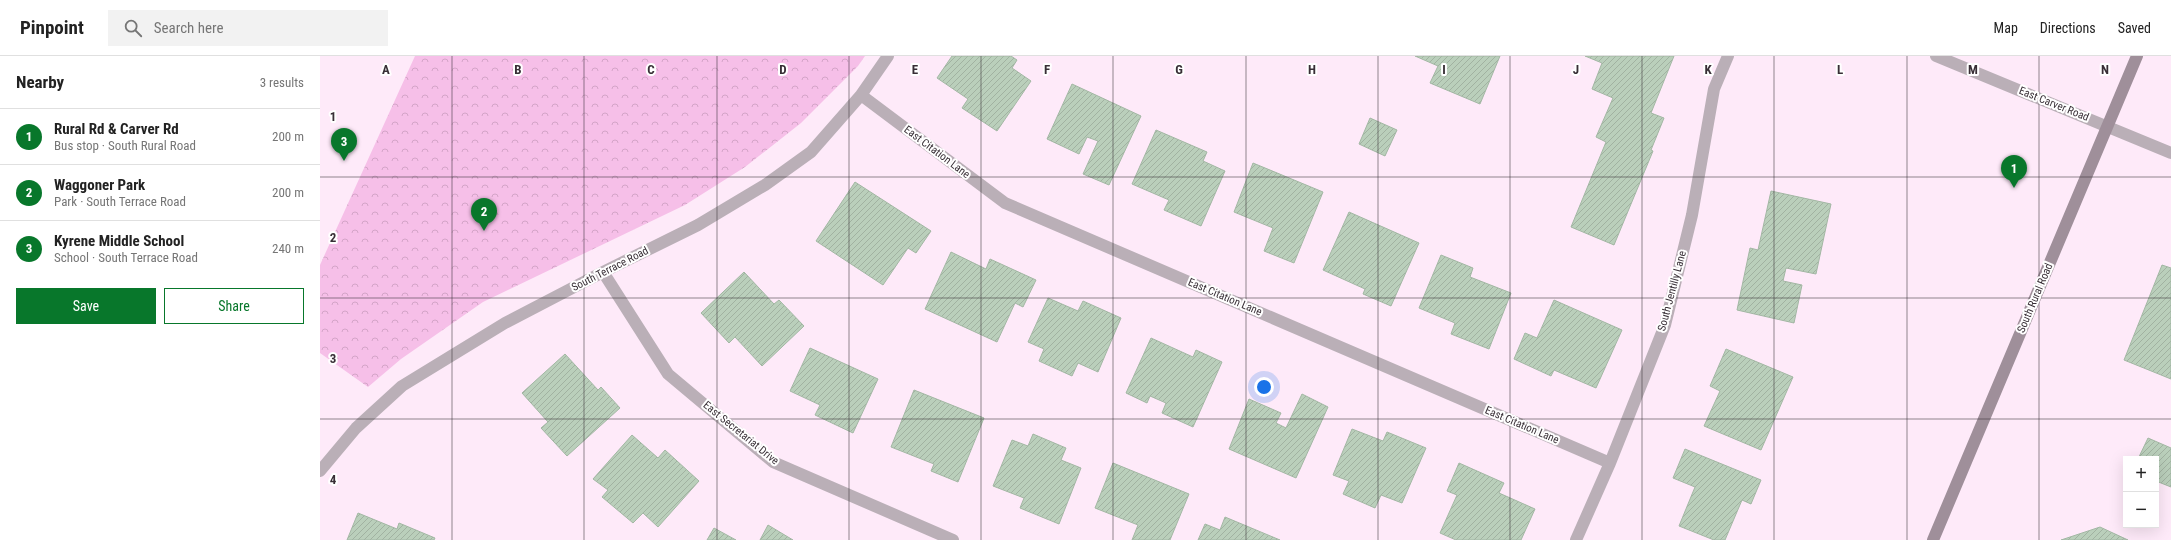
<!DOCTYPE html>
<meta charset="utf-8">
<style>
body{margin:0;font-family:"Roboto Condensed",sans-serif;background:#f2f2f2;color:#222}
.controls{position:absolute;right:12px;bottom:12px;display:grid;overflow:hidden;border-radius:0px;box-shadow:0 4px 16px #0002}
.controls button{width:36px;height:36px;display:grid;place-items:center;padding:0;border:0;border-bottom:1px solid #e0e0e0;background:#fff;color:#222;font:20px sans-serif}
.you{position:absolute;left:944px;top:331px;width:14px;height:14px;margin:-10px;border:3px solid #fff;border-radius:50%;background:#1a73e8;box-shadow:0 0 0 6px #1a73e833}
.badge{display:grid;place-items:center;width:26px;height:26px;border-radius:50%;background:#08772b;color:#fff;font-size:13px;font-weight:700}
.pin{position:absolute;translate:-50% -33px;filter:drop-shadow(0 1px 2px #0008)}
.pin::after{content:'';position:absolute;top:21px;width:14px;height:12px;background:inherit;clip-path:polygon(0 0,100% 0,50% 100%)}
.list{margin:0;padding:0;list-style:none}
h2{display:flex;justify-content:space-between;align-items:center;height:52px;margin:0;padding:0 16px;font-size:17px}
h2 small{font-size:13px;font-weight:400;color:#767676}
.list li{display:grid;grid-template-columns:26px 1fr auto;gap:12px;align-items:center;box-sizing:border-box;height:56px;padding:0 16px;border-top:1px solid #e0e0e0}
.list b{display:block;font-size:15px;white-space:nowrap}
.list p{margin:0;font-size:13px;white-space:nowrap;color:#767676}
.list em{font-size:13px;font-style:normal;color:#767676}
.actions{display:flex;gap:8px;padding:12px 16px}
.actions a{flex:1;padding:9px 0;border:1px solid #08772b;border-radius:0px;text-align:center;font-size:14px;color:#08772b}
.actions .main{background:#08772b;color:#fff}
.icon{flex:none;width:22px;height:22px;fill:none;stroke:currentColor;stroke-width:2;stroke-linecap:round;stroke-linejoin:round}
.map{position:relative;flex:none;width:1851px;height:484px;overflow:hidden}
header{display:flex;align-items:center;gap:24px;box-sizing:border-box;height:56px;padding:0 20px;background:#fff;border-bottom:1px solid #e0e0e0}
header strong{font-size:19px}
nav{display:flex;gap:22px;margin-inline-start:auto;font-size:14px}
.search{width:280px;height:36px;background:#f2f2f2;display:flex;align-items:center;gap:10px;box-sizing:border-box;padding:0 14px;border-radius:0px;color:#767676;font-size:15px}
main{display:flex}
aside{flex:1;background:#fff}
.map>svg:first-child{display:block}
.park{fill:url(#park-crowns)}
.building{fill:url(#building-hatch);stroke:#a3b7a4}
.lines{fill:none;stroke-linecap:round;stroke-linejoin:round}
.minor{stroke:#baafb7;stroke-width:12}
.tertiary{stroke:#baafb7;stroke-width:12}
.secondary{stroke:#9f8f9a;stroke-width:12}
.grid{fill:none;stroke:#382f36;stroke-width:1;stroke-opacity:0.55}
.labels{text-anchor:middle;dominant-baseline:central;stroke-width:4;stroke-linejoin:round;paint-order:stroke}
.street-label{font-size:11px;fill:#382f36;stroke:#fff}
.grid-label{font-size:13px;text-anchor:middle;font-weight:bold;fill:#382f36;stroke:#fff;stroke-width:4;stroke-linejoin:round;paint-order:stroke}
</style>
<header>
<strong>Pinpoint</strong>
<div class="search"><svg class="icon" aria-label="search" viewBox="0 0 24 24"><circle cx="10" cy="10" r="6"/><path d="M15 15l6 6"/></svg>Search here</div>
<nav><a>Map</a><a>Directions</a><a>Saved</a></nav>
</header>
<main>
<aside>
<h2>Nearby<small>3 results</small></h2>
<ul class="list">
<li><span class="badge">1</span><div><b>Rural Rd &amp; Carver Rd</b><p>Bus stop · South Rural Road</p></div><em>200 m</em></li>
<li><span class="badge">2</span><div><b>Waggoner Park</b><p>Park · South Terrace Road</p></div><em>200 m</em></li>
<li><span class="badge">3</span><div><b>Kyrene Middle School</b><p>School · South Terrace Road</p></div><em>240 m</em></li>
</ul>
<div class="actions"><a class="main">Save</a><a>Share</a></div>
</aside>
<div class="map">
<svg width="1851" height="484" viewBox="0 0 1851 484">
<defs>
<pattern id="park-crowns" width="20" height="18" patternUnits="userSpaceOnUse"><rect width="20" height="18" fill="#f6bfe8"/><path d="M2 6a3 3 0 1 1 6 0M12 15a3 3 0 1 1 6 0" fill="none" stroke="#d4a4c8"/></pattern>
<pattern id="building-hatch" width="6" height="6" patternUnits="userSpaceOnUse"><rect width="6" height="6" fill="#bacfbb"/><path d="M-1 1l2-2M0 6l6-6M5 7l2-2" fill="none" stroke="#a1b2a1"/></pattern>
</defs>
<rect width="100%" height="100%" fill="#feeaf9"/>
<path class="park" d="M95,0h450l-7,10 -57,57 -56,44 -60,38 -202,97 -82,57 -33,28 -48,-34v-88z"/>
<path class="building" d="M632,0h59l6,4 -5,8 19,13 -34,50 -35,-23 6,-9 -31,-21z
M1095,0h85l-20,48 -50,-21 8,-17z
M1265,0h89l-23,57 13,5 -13,32 2,1 -39,94 -43,-18 35,-85 -10,-5 17,-39 -21,-9 10,-26z
M752,28l69,32 -32,69 -26,-11 15,-33 -11,-4 -8,17 -32,-15z
M1050,62l27,12 -12,26 -26,-12z
M836,74l51,22 -4,9 22,10 -24,55 -37,-16 5,-10 -37,-16z
M933,107l70,29 -29,71 -30,-12 9,-23 -39,-16z
M535,126l76,49 -15,22 -8,-5 -25,37 -67,-44z
M1451,135l60,13 -15,70 -30,-6 -3,13 19,4 -8,38 -57,-13 13,-62 8,2z
M1029,156l70,31 -28,63 -28,-12 2,-5 -42,-19z
M631,196l35,17 4,-10 46,21 -13,27 -8,-4 -18,39 -72,-33z
M1121,199l32,13 -3,9 41,16 -22,56 -38,-15 4,-11 -36,-15z
M1842,209l9,3v111l-47,-19z
M424,216l30,32 5,-4 25,26 -42,40 -27,-29 -6,6 -28,-30z
M728,242l30,13 5,-10 38,17 -23,54 -20,-9 -6,13 -33,-15 5,-12 -16,-7z
M1234,244l68,30 -26,58 -42,-18 -3,6 -37,-17 11,-26 12,5z
M831,282l42,19 3,-7 26,12 -29,65 -31,-14 4,-10 -16,-7 -3,7 -21,-10z
M490,292l68,31 -25,54 -38,-18 5,-10 -30,-14z
M1406,293l67,28 -32,73 -57,-24 16,-35 -10,-5z
M245,298l33,36 3,-3 19,21 -53,48 -26,-28 7,-6 -26,-29z
M594,334l70,28 -26,64 -27,-11 3,-7 -43,-17z
M982,338l26,13 -32,71 -67,-29 20,-50 32,14 -5,10 10,5z
M1032,373l31,12 4,-9 39,16 -24,55 -21,-8 -6,13 -32,-14 6,-13 -16,-6z
M713,378l33,14 -5,12 20,8 -22,56 -39,-16 4,-10 -31,-12 19,-46 16,6z
M312,379l26,23 7,-8 34,31 -41,46 -15,-14 -10,10 -31,-26 6,-7 -15,-11z
M1828,382l23,10v39l-15,-6v-22h-18z
M1365,393l76,31 -10,24 -9,-4 -17,40h-11l-35,-14 16,-39 -22,-9z
M793,407l76,31 -19,46h-38l6,-15 -43,-17z
M1139,407l45,20 -5,10 36,16 -14,31h-65l-16,-7 17,-38 -10,-4z
M38,457l39,16 2,-6 36,15 -1,2h-87z
M905,461l55,23h-82l7,-16 15,6z
M448,469l25,15h-33z
M1780,471l28,13h-67z
M394,472l22,12h-29z"/>
<g class="lines">
<path class="minor" d="M541,39l144,108 605,260
M283,216l65,102 105,88 180,78
M0,415l36,-43 46,-42 103,-63 98,-51 95,-47 67,-40 46,-33 50,-57 27,-39
M1256,484l34,-77 55,-138 27,-110 22,-126 14,-33"/>
<path class="tertiary" d="M1616,0l235,97"/>
<path class="secondary" d="M1613,484l204,-484"/>
</g>
<path class="grid" d="M132,0v484M264,0v484M397,0v484M529,0v484M661,0v484M793,0v484M926,0v484M1058,0v484M1190,0v484M1322,0v484M1454,0v484M1587,0v484M1719,0v484M0,121h1851M0,242h1851M0,363h1851"/>
<g class="labels">
<g class="street-label">
<text transform="translate(1734 48) rotate(22)">East Carver Road</text>
<text transform="translate(617 96) rotate(37)">East Citation Lane</text>
<text transform="translate(290 213) rotate(-27)">South Terrace Road</text>
<text transform="translate(1352 235) rotate(-75)">South Jentilly Lane</text>
<text transform="translate(905 241) rotate(23)">East Citation Lane</text>
<text transform="translate(1715 242) rotate(-67)">South Rural Road</text>
<text transform="translate(1202 369) rotate(23)">East Citation Lane</text>
<text transform="translate(421 377) rotate(39)">East Secretariat Drive</text>
</g>
</g>
<g class="grid-label">
<text x="66" y="18">A</text>
<text x="198" y="18">B</text>
<text x="331" y="18">C</text>
<text x="463" y="18">D</text>
<text x="595" y="18">E</text>
<text x="727" y="18">F</text>
<text x="859" y="18">G</text>
<text x="992" y="18">H</text>
<text x="1124" y="18">I</text>
<text x="1256" y="18">J</text>
<text x="1388" y="18">K</text>
<text x="1520" y="18">L</text>
<text x="1653" y="18">M</text>
<text x="1785" y="18">N</text>
<text x="13" y="65">1</text>
<text x="13" y="186">2</text>
<text x="13" y="307">3</text>
<text x="13" y="428">4</text>
</g>
</svg>
<div class="controls">
<button>+</button>
<button>−</button>
</div>
<div class="you"></div>
<div class="pin badge" style="left:1694px;top:132px">1</div>
<div class="pin badge" style="left:164px;top:175px">2</div>
<div class="pin badge" style="left:24px;top:105px">3</div>
</div>
</main>
